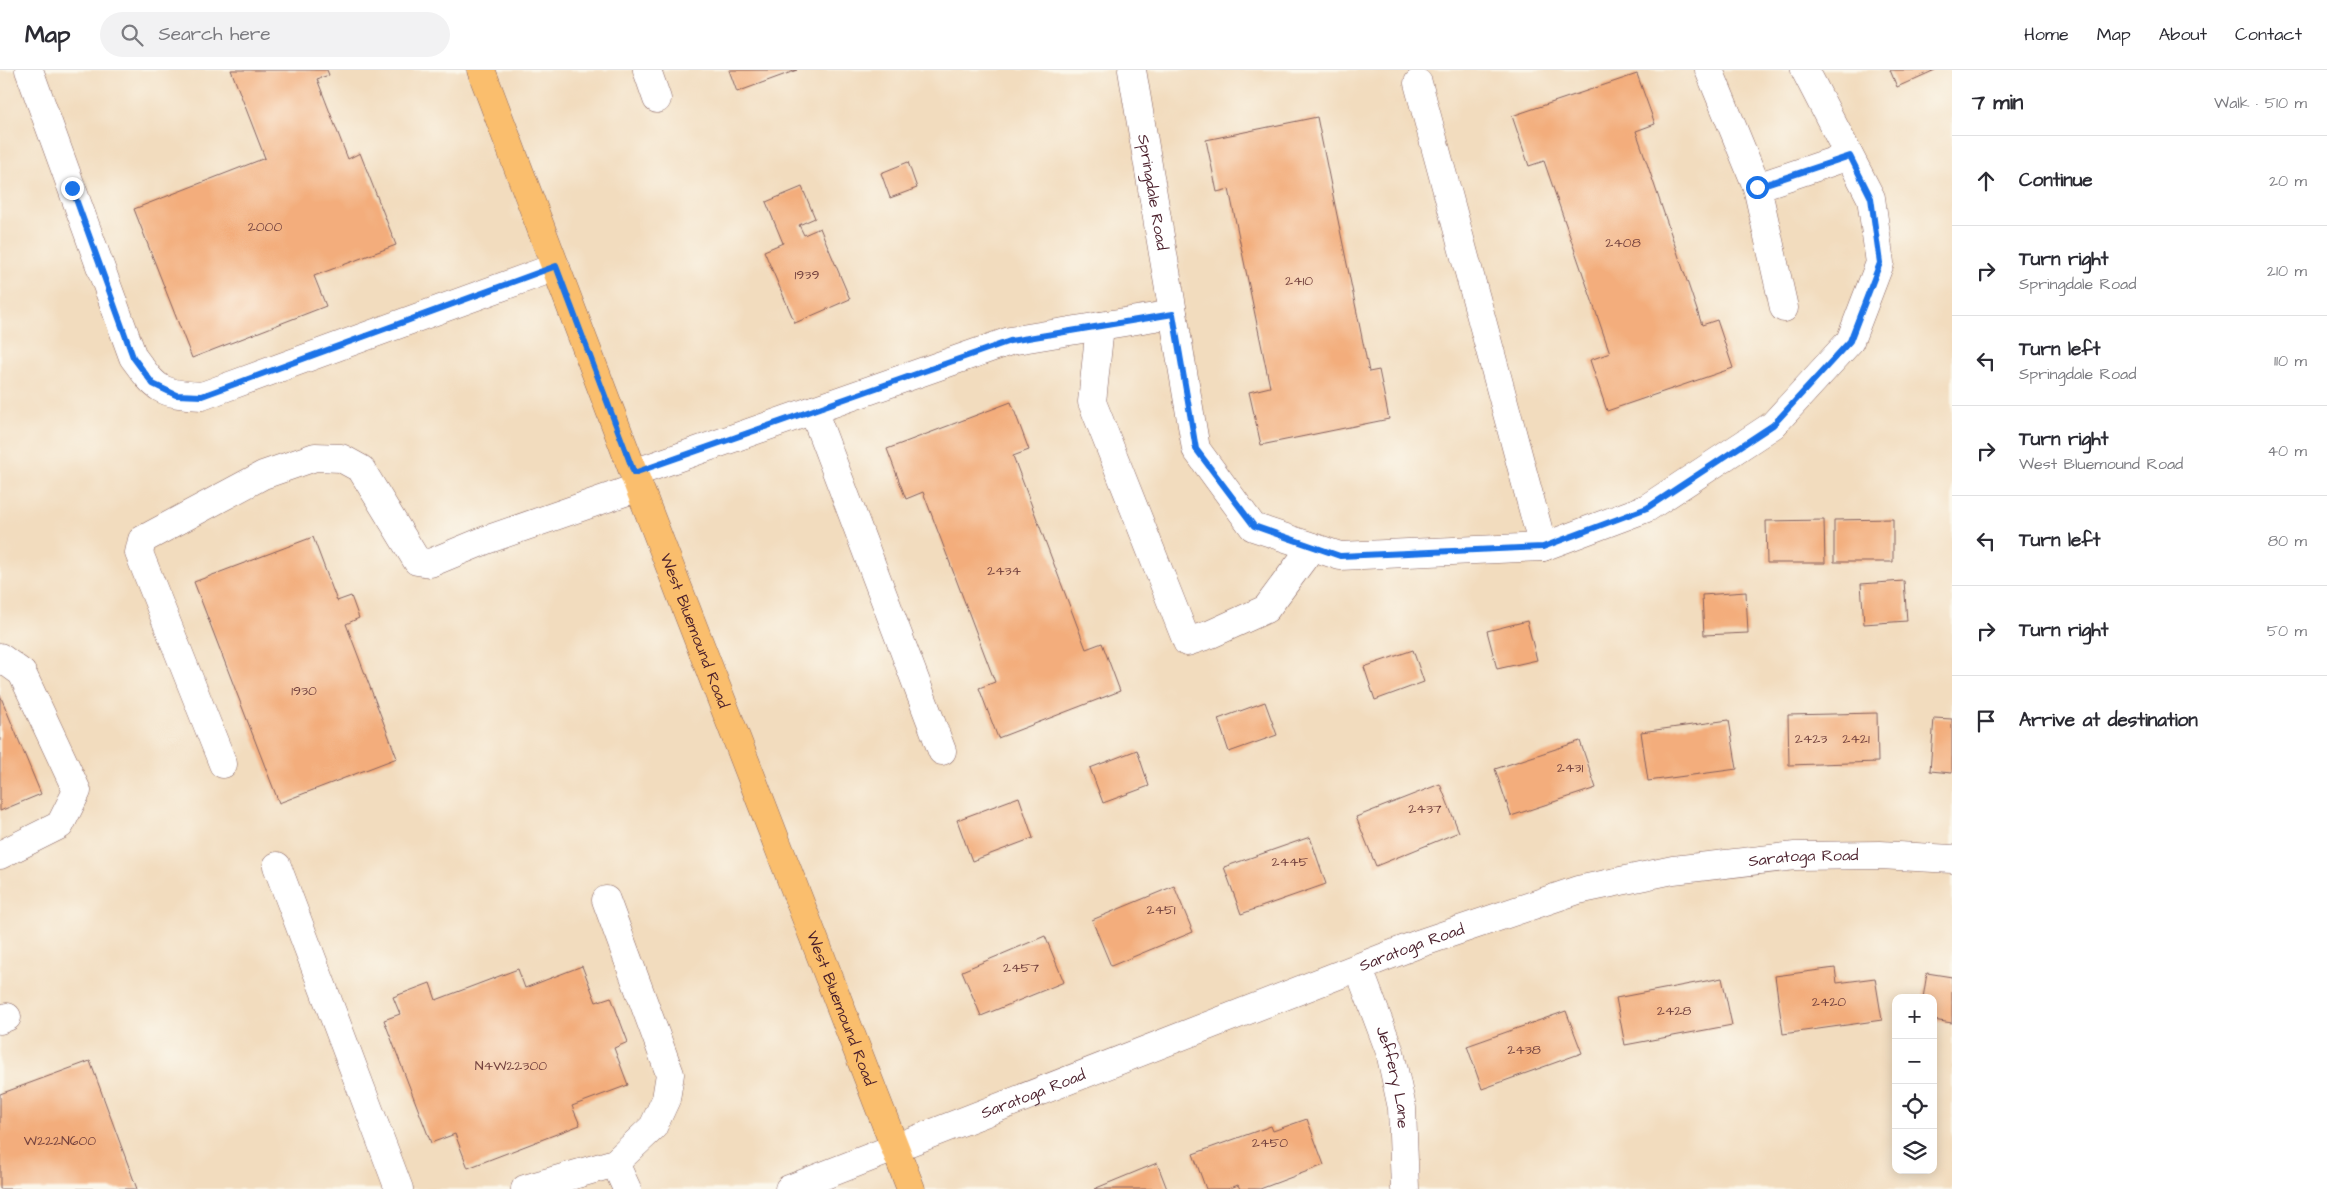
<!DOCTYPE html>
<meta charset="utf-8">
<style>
body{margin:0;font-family:"Architects Daughter",sans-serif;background:#f2f2f3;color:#2b2b33}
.controls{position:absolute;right:15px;bottom:15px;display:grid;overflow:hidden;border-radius:10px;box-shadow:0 2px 12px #0003}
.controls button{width:45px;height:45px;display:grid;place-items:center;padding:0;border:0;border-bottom:1px solid #e1e1e2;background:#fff;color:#2b2b33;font:25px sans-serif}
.stop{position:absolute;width:15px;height:15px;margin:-11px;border:4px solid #1a73e8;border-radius:50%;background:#fff}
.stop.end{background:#1a73e8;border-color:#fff;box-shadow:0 1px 5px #0008}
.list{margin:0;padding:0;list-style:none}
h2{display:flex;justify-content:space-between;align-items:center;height:65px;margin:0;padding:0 20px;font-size:21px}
h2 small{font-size:16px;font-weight:400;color:#7c7c81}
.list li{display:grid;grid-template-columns:32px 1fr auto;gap:15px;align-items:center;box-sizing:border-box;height:90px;padding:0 20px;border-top:1px solid #e1e1e2}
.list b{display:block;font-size:19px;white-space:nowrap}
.list p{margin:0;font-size:16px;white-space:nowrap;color:#7c7c81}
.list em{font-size:16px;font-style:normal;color:#7c7c81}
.icon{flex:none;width:28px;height:28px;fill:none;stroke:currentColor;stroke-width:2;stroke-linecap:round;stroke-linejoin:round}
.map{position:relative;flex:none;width:1952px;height:1119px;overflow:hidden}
header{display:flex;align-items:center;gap:30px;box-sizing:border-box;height:70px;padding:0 25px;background:#fff;border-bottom:1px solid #e1e1e2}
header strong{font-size:24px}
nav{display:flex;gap:28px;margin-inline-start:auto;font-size:18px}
.search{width:350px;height:45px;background:#f2f2f3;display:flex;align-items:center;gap:12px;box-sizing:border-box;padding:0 18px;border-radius:28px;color:#7c7c81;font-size:19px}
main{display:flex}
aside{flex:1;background:#fff}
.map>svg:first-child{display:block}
.building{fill:#f3ad7b}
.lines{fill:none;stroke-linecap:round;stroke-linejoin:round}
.minor-casing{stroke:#85615e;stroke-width:29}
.major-casing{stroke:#85615e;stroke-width:29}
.minor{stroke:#fff;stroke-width:28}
.major{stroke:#fabe6d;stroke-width:28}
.route{stroke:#1a73e8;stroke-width:6}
.labels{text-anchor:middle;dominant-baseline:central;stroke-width:4;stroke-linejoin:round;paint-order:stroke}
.number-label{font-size:14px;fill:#74423f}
.street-label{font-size:16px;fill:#4a1f2b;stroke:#fbf7ec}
</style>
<header>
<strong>Map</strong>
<div class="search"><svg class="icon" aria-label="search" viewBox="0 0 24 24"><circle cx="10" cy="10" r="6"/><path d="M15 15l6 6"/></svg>Search here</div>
<nav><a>Home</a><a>Map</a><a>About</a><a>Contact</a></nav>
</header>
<main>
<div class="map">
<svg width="1952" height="1119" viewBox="0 0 1952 1119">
<rect width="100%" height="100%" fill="#fbf7ec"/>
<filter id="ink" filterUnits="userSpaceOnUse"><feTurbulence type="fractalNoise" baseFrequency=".02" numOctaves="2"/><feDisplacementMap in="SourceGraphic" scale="10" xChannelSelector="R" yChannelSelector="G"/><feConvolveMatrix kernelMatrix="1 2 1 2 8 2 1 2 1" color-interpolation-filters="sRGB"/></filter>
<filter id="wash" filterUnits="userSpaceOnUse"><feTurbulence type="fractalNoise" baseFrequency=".0096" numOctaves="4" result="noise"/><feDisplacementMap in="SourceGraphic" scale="20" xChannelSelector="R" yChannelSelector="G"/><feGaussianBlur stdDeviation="1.12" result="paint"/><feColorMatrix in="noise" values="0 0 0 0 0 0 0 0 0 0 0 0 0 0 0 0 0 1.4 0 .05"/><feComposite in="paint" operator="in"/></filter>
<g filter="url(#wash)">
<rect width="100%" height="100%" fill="#f2dcbe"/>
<g id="blocks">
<path class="building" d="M231,0h96l2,5 -12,4 31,80 12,-6 36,92 -82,31 12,30 -134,52 -58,-149 131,-51z
M729,0h68l-60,22z
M1890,0h45l-38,17z
M1637,4l18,50 -19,7 66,194 15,-5 16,48 -126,43 -17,-51 20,-7 -66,-192 -15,5 -17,-50z
M1317,47l52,255 10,-2 10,49 -128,26 -12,-53 21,-5 -41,-198 -12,3 -11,-52z
M908,92l9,26 -27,10 -9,-25z
M802,117l13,31 -16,7 5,10 16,-7 30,71 -55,24 -31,-72 19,-8 -17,-41z
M1011,332l18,48 -16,6 73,193 16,-6 18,48 -122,47 -19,-50 16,-6 -72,-190 -17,7 -19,-50z
M1893,449v43h-59v-42z
M1824,450l1,43h-58l-1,-42z
M313,467l24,64 14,-5 8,22 -13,6 51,134 -118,45 -85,-221z
M1904,511l3,40 -43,3 -3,-40z
M1746,522l2,41 -44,2 -2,-40z
M1527,551l10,39 -40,9 -10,-38z
M1413,580l11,32 -49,18 -11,-33z
M0,625l41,99 -41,17z
M1265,632l12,33 -48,17 -11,-33z
M1877,643l1,49 -89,3 -1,-50z
M1934,648l18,1v54l-22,-2z
M1729,650l8,49 -89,12 -7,-49z
M1580,671l16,47 -85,28 -16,-47z
M1137,680l12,36 -46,17 -13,-35z
M1440,714l19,48 -83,34 -20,-49z
M1019,727l14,41 -61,23 -15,-41z
M1310,767l16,47 -85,30 -17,-47z
M1174,816l19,46 -82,34 -19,-46z
M1045,866l19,46 -83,34 -19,-45z
M582,896l14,36 15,-5 17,45 -14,6 14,37 -56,21 8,19 -112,43 -13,-34 -24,9 -47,-123 16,-6 -7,-17 37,-14 6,17 82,-31 7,19z
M1835,898l2,15 38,-5 7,42 -99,14 -8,-58z
M1927,903l25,4v46l-19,-3v-22h-10z
M1722,908l10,47 -107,20 -9,-47z
M1566,941l16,42 -100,36 -15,-43z
M90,991l47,128h-137v-95z
M1307,1049l17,46 -64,24h-20l-2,-4 -10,4h-22l-13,-35 78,-28 2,5z
M1157,1093l10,26h-73z"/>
</g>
</g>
<g filter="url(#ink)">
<use href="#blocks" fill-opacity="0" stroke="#85615e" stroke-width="1"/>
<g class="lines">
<defs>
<g id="minor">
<path d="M29,0l104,287c24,33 27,37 69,39l354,-129"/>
<path d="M647,0l10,29"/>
<path id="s1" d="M1132,0l64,379 57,78 87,29 203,-9 104,-39 126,-83 77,-84 30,-78 -9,-65 -66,-128"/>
<path d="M1709,0l48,117"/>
<path d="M1418,13l125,464"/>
<path d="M1784,238l-27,-121 92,-31"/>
<path d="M1100,256l-8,76 95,240 24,-8 55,-25 46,-62"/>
<path d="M813,340l129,341"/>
<path d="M634,403l376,-132 163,-27"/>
<path d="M0,587l22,16 55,118 -17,34 -60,30"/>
<path d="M223,694l-84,-211 3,-13 121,-65 52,-18 26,1 20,11 56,92 13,2 56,-23 153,-53"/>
<path d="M277,796l122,323"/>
<path d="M606,830l64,174 -4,25 -13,28 -38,36 12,26"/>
<path id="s2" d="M1359,899l31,83 12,56 3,81"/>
<path d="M0,950l7,-3"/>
<path d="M525,1119l90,-26"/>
<path id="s3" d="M789,1119l629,-245 160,-54 95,-20 122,-14 85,-1 72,4"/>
</g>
<g id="major">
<path id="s4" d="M481,0l158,417 272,702"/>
</g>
</defs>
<use href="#minor" class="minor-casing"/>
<use href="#major" class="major-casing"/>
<use href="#minor" class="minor"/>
<use href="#major" class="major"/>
</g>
</g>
<g class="lines" filter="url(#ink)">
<path class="route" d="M72,118l61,169 20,27 23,11 26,1 354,-130 78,207 376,-132 163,-27 23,135 58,77 86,30 203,-9 104,-39 126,-83 77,-84 30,-78 -9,-65 -21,-42 -93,31"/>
</g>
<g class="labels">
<g class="number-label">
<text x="265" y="157">2000</text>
<text x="1623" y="173">2408</text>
<text x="807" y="205">1939</text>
<text x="1299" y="211">2410</text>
<text x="1004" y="501">2434</text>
<text x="304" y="621">1930</text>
<text x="1811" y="669">2423</text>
<text x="1856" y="669">2421</text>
<text x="1570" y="698">2431</text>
<text x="1425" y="739">2437</text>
<text x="1290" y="792">2445</text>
<text x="1161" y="840">2451</text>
<text x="1021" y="898">2457</text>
<text x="1829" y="932">2420</text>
<text x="1674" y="941">2428</text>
<text x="1524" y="980">2438</text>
<text x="511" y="996">N4W22300</text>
<text x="60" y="1071">W222N600</text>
<text x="1270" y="1073">2450</text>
</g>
<g class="street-label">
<text stroke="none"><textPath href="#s1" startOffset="124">Springdale Road</textPath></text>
<text stroke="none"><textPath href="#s4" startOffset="600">West Bluemound Road</textPath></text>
<text stroke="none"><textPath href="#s3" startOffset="1072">Saratoga Road</textPath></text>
<text stroke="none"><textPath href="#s3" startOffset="668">Saratoga Road</textPath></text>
<text stroke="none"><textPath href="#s4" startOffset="1005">West Bluemound Road</textPath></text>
<text stroke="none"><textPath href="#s2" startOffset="114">Jeffery Lane</textPath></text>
<text stroke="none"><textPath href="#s3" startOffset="262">Saratoga Road</textPath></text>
</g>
</g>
</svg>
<div class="controls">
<button>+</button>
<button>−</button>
<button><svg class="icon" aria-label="locate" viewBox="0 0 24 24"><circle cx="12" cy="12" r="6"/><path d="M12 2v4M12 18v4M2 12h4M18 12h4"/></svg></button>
<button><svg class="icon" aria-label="layers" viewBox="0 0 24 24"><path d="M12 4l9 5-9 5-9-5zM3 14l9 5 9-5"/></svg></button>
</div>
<div class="stop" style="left:1757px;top:117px"></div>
<div class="stop end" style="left:72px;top:118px"></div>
</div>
<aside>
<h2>7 min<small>Walk · 510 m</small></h2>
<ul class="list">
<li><svg class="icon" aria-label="ahead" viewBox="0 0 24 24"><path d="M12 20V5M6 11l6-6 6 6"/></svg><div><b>Continue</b></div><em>20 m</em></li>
<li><svg class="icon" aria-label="right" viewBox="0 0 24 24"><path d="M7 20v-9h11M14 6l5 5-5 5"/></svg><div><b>Turn right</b><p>Springdale Road</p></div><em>210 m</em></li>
<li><svg class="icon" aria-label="left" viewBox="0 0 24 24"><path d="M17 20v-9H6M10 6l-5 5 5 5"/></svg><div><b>Turn left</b><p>Springdale Road</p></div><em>110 m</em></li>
<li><svg class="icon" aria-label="right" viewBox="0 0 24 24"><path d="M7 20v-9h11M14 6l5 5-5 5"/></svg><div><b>Turn right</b><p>West Bluemound Road</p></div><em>40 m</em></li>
<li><svg class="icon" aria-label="left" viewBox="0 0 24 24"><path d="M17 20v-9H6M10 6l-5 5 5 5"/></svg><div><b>Turn left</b></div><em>80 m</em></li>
<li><svg class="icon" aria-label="right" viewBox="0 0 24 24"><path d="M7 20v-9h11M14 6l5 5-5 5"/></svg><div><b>Turn right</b></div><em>50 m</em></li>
<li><svg class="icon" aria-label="arrive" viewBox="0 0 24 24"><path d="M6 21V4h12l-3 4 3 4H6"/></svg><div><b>Arrive at destination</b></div></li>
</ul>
</aside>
</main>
